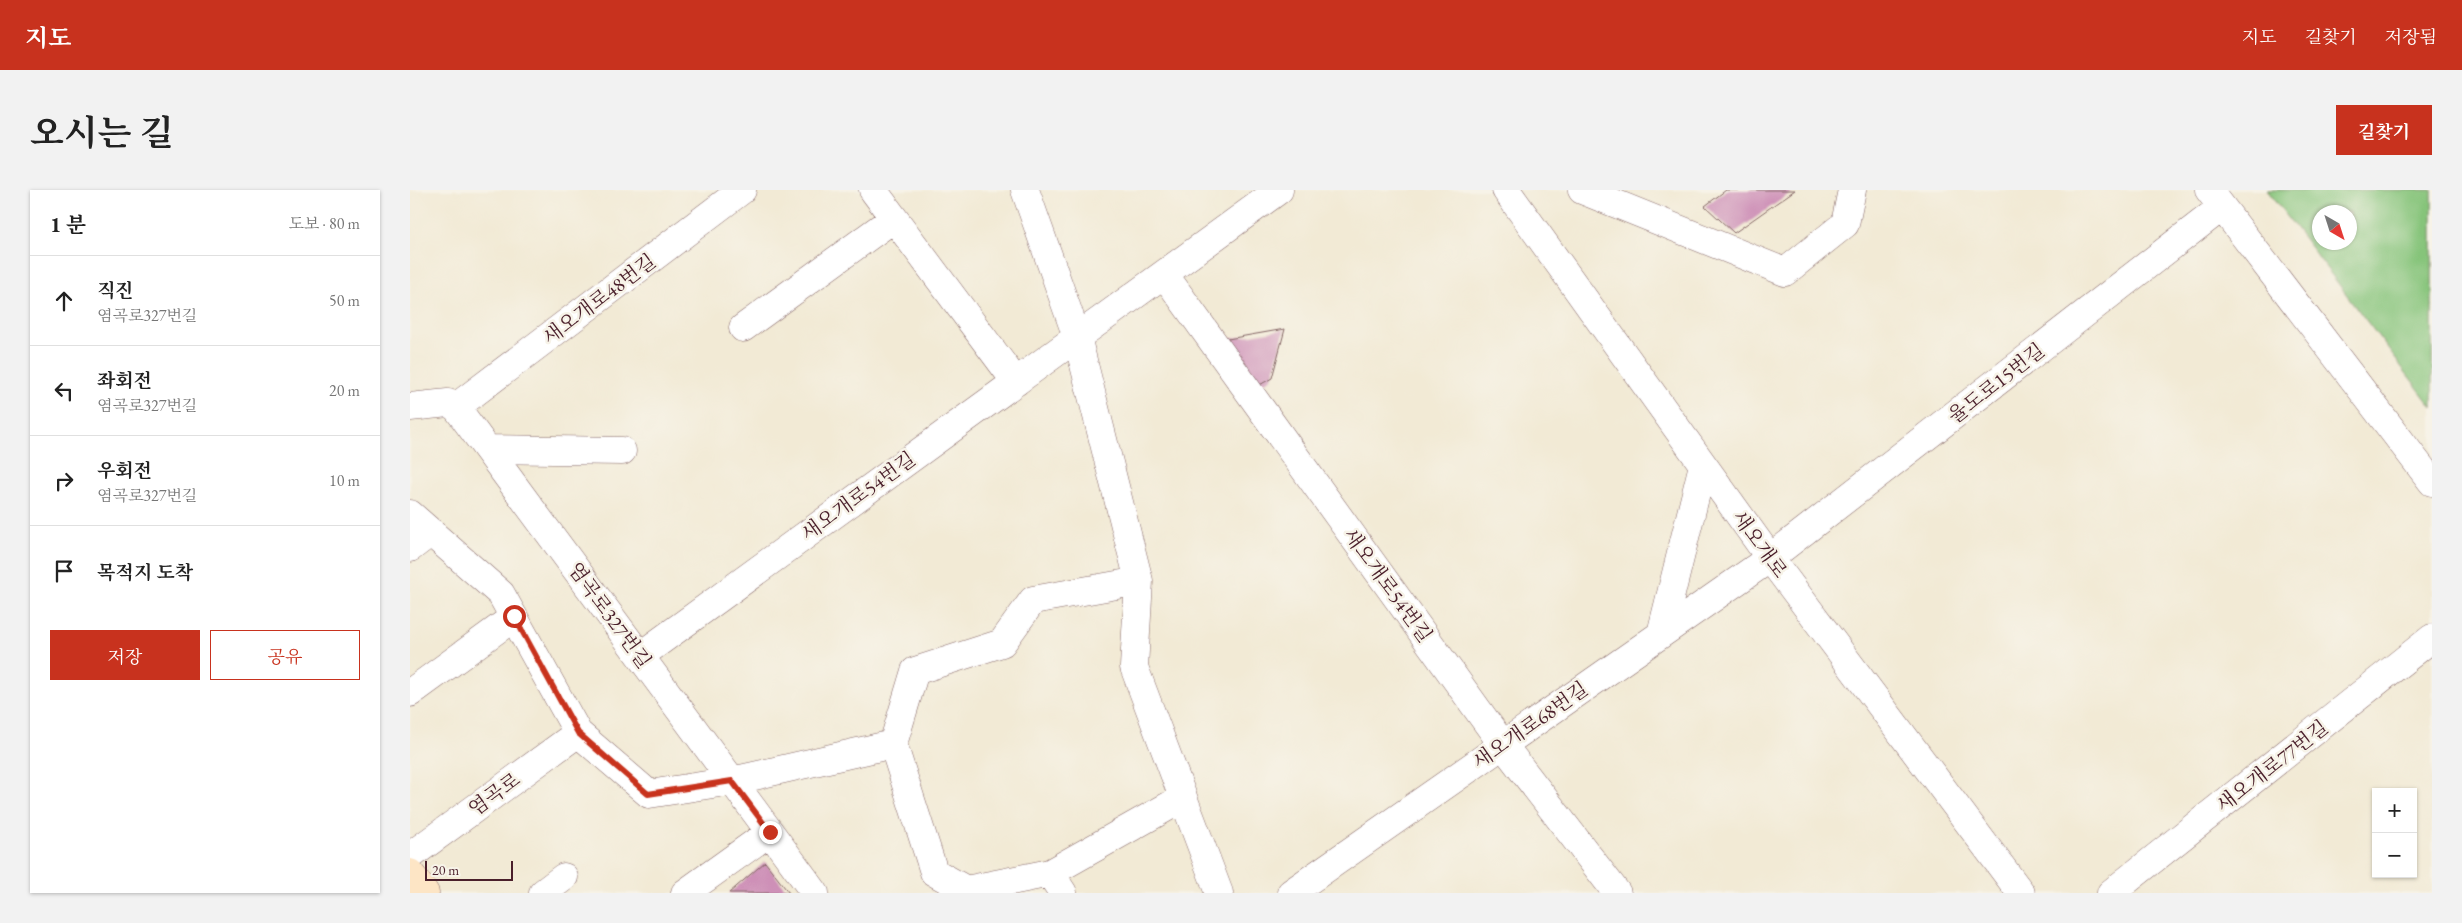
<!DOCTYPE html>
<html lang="ko">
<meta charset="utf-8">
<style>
body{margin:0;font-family:"EB Garamond","Noto Serif KR",serif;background:#f2f2f2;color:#222}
.controls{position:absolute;right:15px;bottom:15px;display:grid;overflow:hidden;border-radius:0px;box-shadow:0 1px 4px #0004}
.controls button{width:45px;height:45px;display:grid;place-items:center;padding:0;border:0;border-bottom:1px solid #e0e0e0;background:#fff;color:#222;font:25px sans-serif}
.compass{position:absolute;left:1902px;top:15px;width:45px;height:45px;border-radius:50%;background:#fff;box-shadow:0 1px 4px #0004;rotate:141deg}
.scale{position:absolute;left:15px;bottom:12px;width:88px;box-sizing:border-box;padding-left:5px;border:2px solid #4a1f2b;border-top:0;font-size:14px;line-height:18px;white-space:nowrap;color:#4a1f2b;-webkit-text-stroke:4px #f7f3e8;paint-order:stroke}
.stop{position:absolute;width:15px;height:15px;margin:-11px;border:4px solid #c8321e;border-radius:50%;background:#fff}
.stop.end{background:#c8321e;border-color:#fff;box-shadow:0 1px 5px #0008}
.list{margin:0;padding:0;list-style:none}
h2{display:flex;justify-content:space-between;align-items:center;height:65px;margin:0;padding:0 20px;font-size:21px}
h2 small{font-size:16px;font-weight:400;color:#767676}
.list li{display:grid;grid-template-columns:32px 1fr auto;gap:15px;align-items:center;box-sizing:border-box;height:90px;padding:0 20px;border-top:1px solid #e0e0e0}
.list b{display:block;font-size:19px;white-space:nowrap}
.list p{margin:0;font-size:16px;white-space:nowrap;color:#767676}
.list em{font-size:16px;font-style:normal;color:#767676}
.actions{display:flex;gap:10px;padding:15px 20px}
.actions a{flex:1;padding:11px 0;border:1px solid #c8321e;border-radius:0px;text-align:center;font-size:18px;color:#c8321e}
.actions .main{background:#c8321e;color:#fff}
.icon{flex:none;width:28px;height:28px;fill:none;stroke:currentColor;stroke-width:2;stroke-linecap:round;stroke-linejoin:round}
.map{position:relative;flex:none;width:2022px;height:703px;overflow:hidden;border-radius:0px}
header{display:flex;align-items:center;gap:30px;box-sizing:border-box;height:70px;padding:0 25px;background:#c8321e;color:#fff}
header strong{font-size:24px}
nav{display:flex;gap:28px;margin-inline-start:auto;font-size:18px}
.intro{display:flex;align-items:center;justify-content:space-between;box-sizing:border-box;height:120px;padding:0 30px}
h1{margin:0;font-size:35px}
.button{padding:12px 22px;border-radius:0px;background:#c8321e;color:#fff;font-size:18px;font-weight:700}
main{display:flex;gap:30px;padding:0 30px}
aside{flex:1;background:#fff;border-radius:0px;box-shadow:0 1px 4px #0004}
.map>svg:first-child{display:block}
.green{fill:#86c47a;stroke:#687252;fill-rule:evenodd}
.building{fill:#ce90b7}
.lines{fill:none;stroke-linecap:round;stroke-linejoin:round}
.street-casing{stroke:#856666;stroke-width:29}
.secondary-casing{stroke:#856666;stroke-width:29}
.street{stroke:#fff;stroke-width:28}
.secondary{stroke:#fde5c5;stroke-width:28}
.route{stroke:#c8321e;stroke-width:6}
.labels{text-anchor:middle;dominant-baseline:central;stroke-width:5;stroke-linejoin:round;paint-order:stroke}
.street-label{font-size:20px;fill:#4a1f2b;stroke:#f7f3e8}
</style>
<header>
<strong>지도</strong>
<nav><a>지도</a><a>길찾기</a><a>저장됨</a></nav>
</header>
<div class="intro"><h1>오시는 길</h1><a class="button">길찾기</a></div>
<main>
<aside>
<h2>1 분<small>도보 · 80 m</small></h2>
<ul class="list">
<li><svg class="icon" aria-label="ahead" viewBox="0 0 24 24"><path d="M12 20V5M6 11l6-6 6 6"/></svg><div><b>직진</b><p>염곡로327번길</p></div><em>50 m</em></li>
<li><svg class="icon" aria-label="left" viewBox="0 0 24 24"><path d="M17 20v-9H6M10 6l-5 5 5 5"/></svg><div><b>좌회전</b><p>염곡로327번길</p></div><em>20 m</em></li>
<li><svg class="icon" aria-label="right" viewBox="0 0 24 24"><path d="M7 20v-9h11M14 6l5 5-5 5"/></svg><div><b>우회전</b><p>염곡로327번길</p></div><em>10 m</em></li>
<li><svg class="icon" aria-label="arrive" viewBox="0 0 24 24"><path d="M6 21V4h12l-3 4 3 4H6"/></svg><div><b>목적지 도착</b></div></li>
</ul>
<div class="actions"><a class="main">저장</a><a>공유</a></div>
</aside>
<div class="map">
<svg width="2022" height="703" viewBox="0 0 2022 703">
<rect width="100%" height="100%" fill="#f7f3e8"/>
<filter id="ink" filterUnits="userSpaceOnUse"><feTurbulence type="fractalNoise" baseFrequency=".02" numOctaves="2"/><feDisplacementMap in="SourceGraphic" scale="10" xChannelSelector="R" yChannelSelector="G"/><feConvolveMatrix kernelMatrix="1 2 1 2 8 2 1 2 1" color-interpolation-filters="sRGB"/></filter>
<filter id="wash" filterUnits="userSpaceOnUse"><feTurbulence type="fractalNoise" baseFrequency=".0096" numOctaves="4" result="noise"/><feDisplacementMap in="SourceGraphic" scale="20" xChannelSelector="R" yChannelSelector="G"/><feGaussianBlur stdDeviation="1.12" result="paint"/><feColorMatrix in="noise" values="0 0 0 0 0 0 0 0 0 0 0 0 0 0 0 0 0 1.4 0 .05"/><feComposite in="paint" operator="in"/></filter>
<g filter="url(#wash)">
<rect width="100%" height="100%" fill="#f2ead5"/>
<path class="green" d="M1857,0h165v217zM1910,22h30v30h-30z"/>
<g id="blocks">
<path class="building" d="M1316,0h69l-61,43 -29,-27z
M875,139l-13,49 -16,9 -34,-47z
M355,672l24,31h-60z"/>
</g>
</g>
<g filter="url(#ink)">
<use href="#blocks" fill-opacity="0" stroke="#856666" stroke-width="1"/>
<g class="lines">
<defs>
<path id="street" d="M463,0l143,192
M615,0l52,147 62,244 -5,86 85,226
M1096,0l264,368 251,335
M1172,0l203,82 60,-48 7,-34
M1799,0l223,292
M754,84l339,471 114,148
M333,138l151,-110
M0,217l38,-4 8,4 359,486
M46,217l286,-217
M78,259l134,2
M0,324l91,80 77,139 71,61 83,-13 161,-37
M0,358l21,-16
M729,391l-106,19 -31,43 -87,28 -22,73 41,128 32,18 84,-17 133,-75
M1251,444l42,-169
M230,466l639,-466
M0,503l104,-76
M0,666l168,-123
M640,683l13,20
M133,703l21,-16
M275,703l85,-61
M881,703l479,-335 452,-351
M1701,703l321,-255"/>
<path id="secondary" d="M0,683l15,20"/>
</defs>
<use href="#street" class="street-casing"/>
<use href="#secondary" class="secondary-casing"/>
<use href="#street" class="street"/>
<use href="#secondary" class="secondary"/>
</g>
</g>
<g class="lines" filter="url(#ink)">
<path class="route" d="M104,426l64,117 70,61 84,-13 38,51"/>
</g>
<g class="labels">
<g class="street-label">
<text transform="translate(189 109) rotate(-37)">새오개로48번길</text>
<text transform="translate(1586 193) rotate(-38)">율도로15번길</text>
<text transform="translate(448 306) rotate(-36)">새오개로54번길</text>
<text transform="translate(1350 354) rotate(54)">새오개로</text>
<text transform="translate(978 395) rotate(54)">새오개로54번길</text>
<text transform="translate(200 425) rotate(54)">염곡로327번길</text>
<text transform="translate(1120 535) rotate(-35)">새오개로68번길</text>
<text transform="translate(1862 576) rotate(-38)">새오개로77번길</text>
<text transform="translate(84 604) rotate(-36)">염곡로</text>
</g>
</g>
</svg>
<div class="controls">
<button>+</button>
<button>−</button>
</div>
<svg class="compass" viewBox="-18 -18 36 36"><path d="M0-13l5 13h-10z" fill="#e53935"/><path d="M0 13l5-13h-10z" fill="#767676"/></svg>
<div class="scale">20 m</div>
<div class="stop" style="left:104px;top:426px"></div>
<div class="stop end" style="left:360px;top:642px"></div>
</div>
</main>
